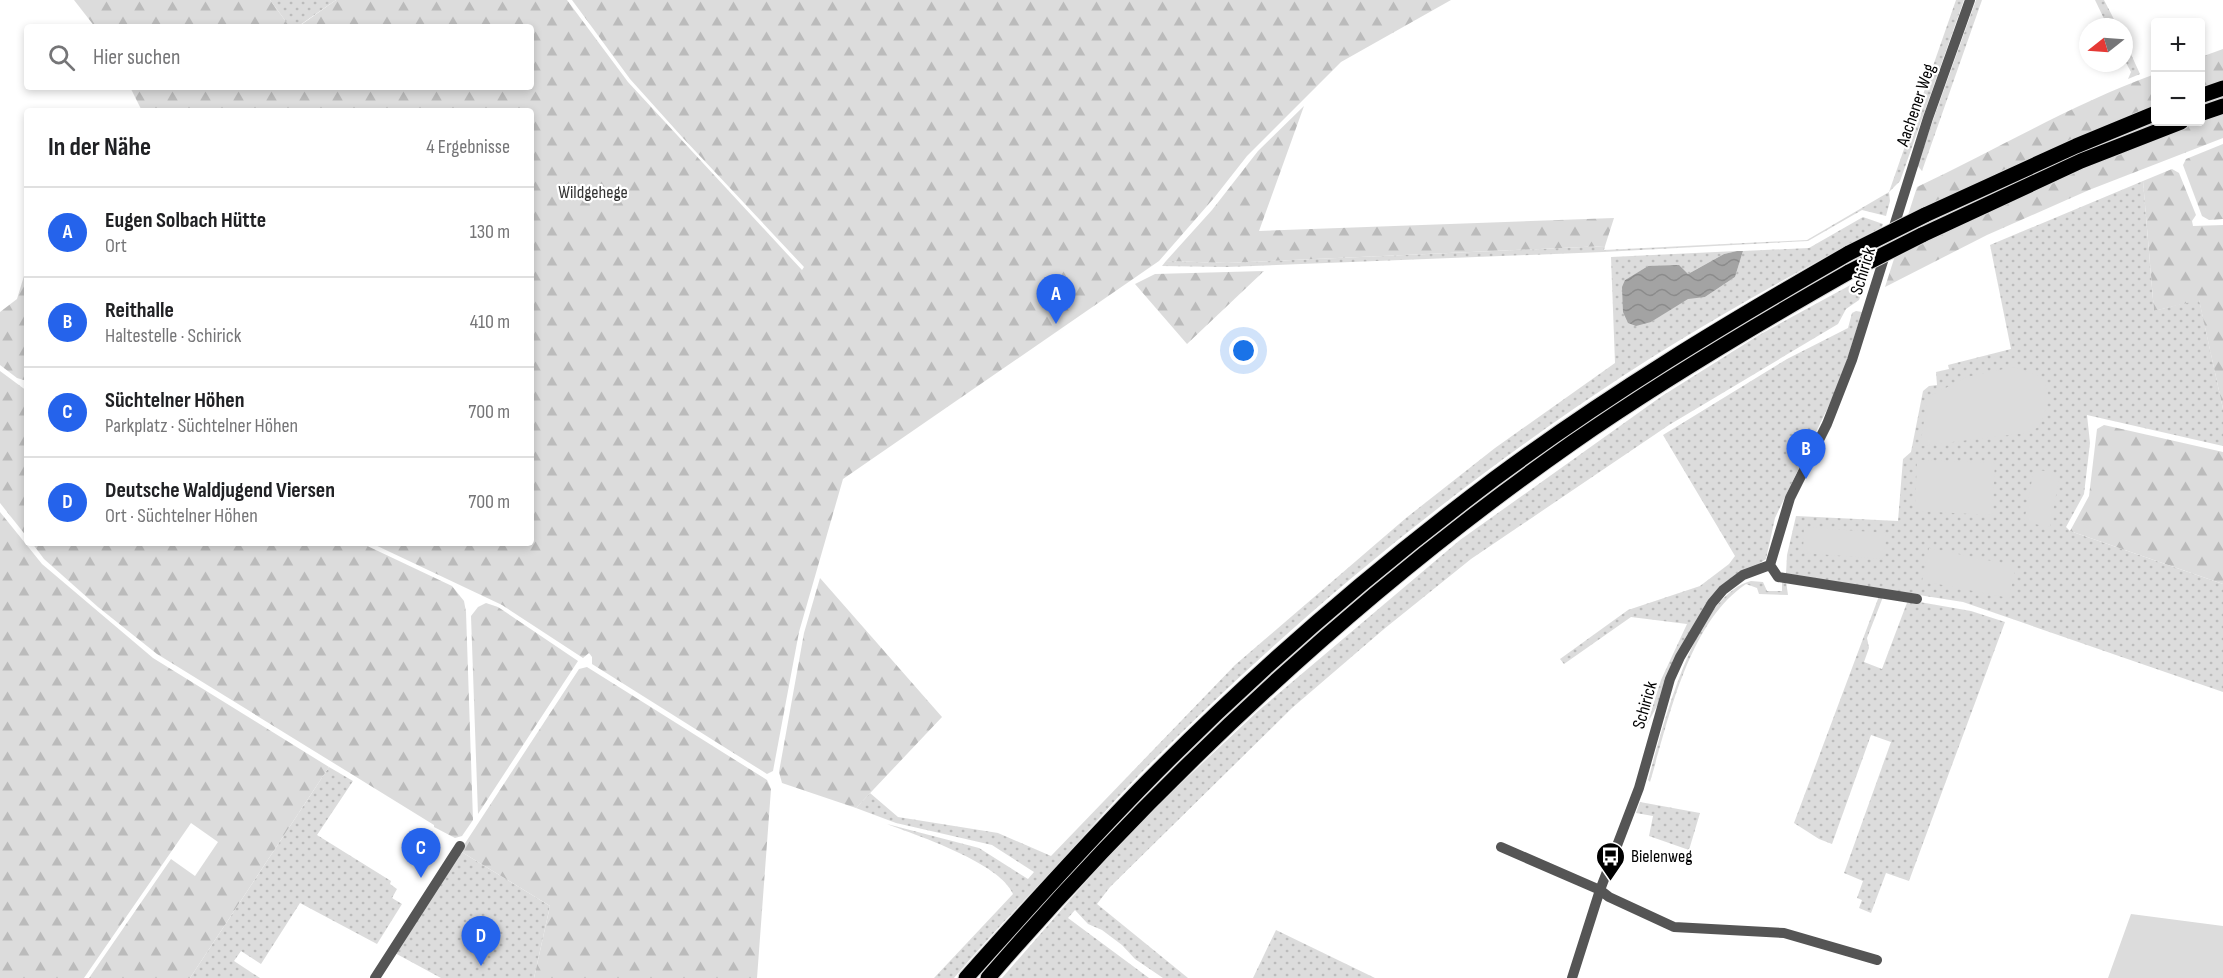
<!DOCTYPE html>
<html lang="de">
<meta charset="utf-8">
<style>
body{margin:0;font-family:"Sofia Sans Condensed",sans-serif;background:#f2f2f2;color:#202124}
.controls{position:absolute;right:18px;top:18px;display:grid;overflow:hidden;border-radius:6px;box-shadow:0 3px 9px #0003}
.controls button{width:54px;height:54px;display:grid;place-items:center;padding:0;border:0;border-bottom:2px solid #e0e0e0;background:#fff;color:#202124;font:30px sans-serif}
.compass{position:absolute;left:2079px;top:18px;width:54px;height:54px;border-radius:50%;background:#fff;box-shadow:0 3px 9px #0003;rotate:253deg}
.you{position:absolute;left:1244px;top:351px;width:21px;height:21px;margin:-15px;border:4px solid #fff;border-radius:50%;background:#1a73e8;box-shadow:0 0 0 9px #1a73e833}
.badge{display:grid;place-items:center;width:39px;height:39px;border-radius:50%;background:#2563eb;color:#fff;font-size:20px;font-weight:700}
.pin{position:absolute;translate:-50% -50px;filter:drop-shadow(0 2px 3px #0008)}
.pin::after{content:'';position:absolute;top:32px;width:21px;height:18px;background:inherit;clip-path:polygon(0 0,100% 0,50% 100%)}
.list{margin:0;padding:0;list-style:none}
h2{display:flex;justify-content:space-between;align-items:center;height:78px;margin:0;padding:0 24px;font-size:26px}
h2 small{font-size:20px;font-weight:400;color:#757577}
.list li{display:grid;grid-template-columns:39px 1fr auto;gap:18px;align-items:center;box-sizing:border-box;height:90px;padding:0 24px;border-top:2px solid #e0e0e0}
.list b{display:block;font-size:22px;white-space:nowrap}
.list p{margin:0;font-size:20px;white-space:nowrap;color:#757577}
.list em{font-size:20px;font-style:normal;color:#757577}
.icon{flex:none;width:33px;height:33px;fill:none;stroke:currentColor;stroke-width:2;stroke-linecap:round;stroke-linejoin:round}
.map{position:relative;flex:none;width:2223px;height:978px;overflow:hidden}
.search{position:absolute;background:#fff;box-shadow:0 3px 9px #0003;left:24px;top:24px;width:510px;height:66px;display:flex;align-items:center;gap:15px;box-sizing:border-box;padding:0 21px;border-radius:6px;color:#757577;font-size:22px}
.panel{position:absolute;background:#fff;box-shadow:0 3px 9px #0003;left:24px;top:108px;width:510px;height:438px;border-radius:6px}
.map>svg:first-child{display:block}
.grass{fill:url(#grass-dots)}
.forest{fill:url(#forest-firs)}
.pitch{fill:#dcdcdc}
.water{fill:url(#water-waves)}
.lines{fill:none;stroke-linecap:round;stroke-linejoin:round}
.highway-casing{stroke:#dbdbdb;stroke-width:17}
.minor{stroke:#555;stroke-width:10}
.highway{stroke:#000;stroke-width:15}
.highway-bridge-casing{stroke:#dbdbdb;stroke-width:17;stroke-linecap:butt}
.highway-bridge{stroke:#000;stroke-width:15}
.labels{text-anchor:middle;dominant-baseline:central;stroke-width:4.5;stroke-linejoin:round;paint-order:stroke}
.street-label{font-size:18px;fill:#000;stroke:#fff}
.park-label{font-size:18px;fill:#333;stroke:#fff}
.poi-label{font-size:18px;fill:#000;stroke:#fff;text-anchor:start}
</style>
<div class="map">
<svg width="2223" height="978" viewBox="0 0 2223 978">
<defs>
<pattern id="grass-dots" width="8" height="8" patternUnits="userSpaceOnUse" patternTransform="scale(1.5)"><rect width="8" height="8" fill="#dcdcdc"/><path d="M2 2h.1M6 6h.1" fill="none" stroke="#bbb" stroke-width="1.8" stroke-linecap="round"/></pattern>
<pattern id="forest-firs" width="22" height="20" patternUnits="userSpaceOnUse" patternTransform="scale(1.5)"><rect width="22" height="20" fill="#dcdcdc"/><path d="M5 1l3.5 6h-7zM16 11l3.5 6h-7z" fill="#bbb"/></pattern>
<pattern id="water-waves" width="16" height="10" patternUnits="userSpaceOnUse" patternTransform="scale(1.5)"><rect width="16" height="10" fill="#a3a3a3"/><path d="M0 5q4-4 8 0t8 0" fill="none" stroke="#8b8b8b"/></pattern>
</defs>
<rect width="100%" height="100%" fill="#fff"/>
<path class="grass" d="M270,0h66l-39,27h-7z
M1956,0h8l-64,181 -11,11 1,9 -4,15 -24,-6 -54,31 -205,11 -376,15 -65,-1 4,-5 61,2 378,-17 -1,4 203,-10 82,-48z
M1976,0h6l-60,171 -5,-6z
M2095,0h9l14,27h-10z
M2124,39l16,35 -12,5 3,-7 -7,-13z
M2143,181l11,130 45,-12 24,110v37l-136,-31 3,28 -6,51 -18,33 4,4 153,53v108l-260,-90 -177,-28 1,-19 9,-39 102,5 5,-62 8,-7 12,-61 6,-5 8,-1 -1,-13 13,-3 -1,-4 63,-16 -21,-104z
M1863,217l20,7 -1,3c-105,55 -209,113 -307,181 -157,108 -305,233 -438,369 -28,29 -54,60 -81,90 -35,36 -70,73 -102,111h-20l79,-84c-13,-31 -94,-58 -126,-70l92,24 49,31 6,-7 -42,-27 -96,-22 -40,-15 14,-15 28,24 100,16 53,23 184,-191 171,-147 89,-70 120,-85 -4,-106 126,-6 -13,3 -36,20 -40,-8 -23,14 26,42 37,-24 17,-1 30,-20 8,-26 66,-3z
M1867,276l-8,24 -13,9 -8,15 -169,101 -198,134 -87,70 -92,79 -182,179 -13,17 91,74h-25l-28,-19 -13,-14 -20,-15 -14,-6 -13,-14 -7,8 81,60h-147l126,-145 130,-122 202,-171 202,-144 97,-61z
M1856,311l6,1 -22,70 -65,136 -9,41 -9,6 -30,16 -80,143 14,-44 26,-56 -56,-7 -67,47 -4,-5 68,-49 72,-24 29,-22 6,-8 -72,-121 124,-76 61,-31 4,-15z
M1751,581l12,1 4,9h15v-10h4l2,14 -29,-1 -2,-6 -11,-4c-58,39 -77,135 -96,198l-2,-2c14,-49 46,-185 103,-199z
M1879,596l4,1 -16,41 2,10 -5,14 18,7 26,-69 63,11 34,11 -96,259 -23,-8 -15,40 -12,-5 3,-8 -5,-2 6,-17 -19,-8 47,-131 -20,-7 -39,109 -13,-5 -25,-16z
M329,767l24,14 -36,54 74,46 -1,3 7,5 -5,9 10,6 -25,40 -77,-41 -39,61 -20,-13 -7,10 26,17h-70z
M1640,802l60,11 -11,37 -40,-14 4,-20 -17,-3z
M460,851l90,55 -16,72h-93l-48,-26z
M1276,930l99,48h-122z"/>
<path class="forest" d="M74,0h196l20,27h-195z
M336,0h231l61,82 174,188 2,-3 -121,-129 -53,-59 -58,-79h879l-110,62 -94,94 -33,42 -55,63 -316,218 -44,153 -26,139 -6,3 -175,-110v-7l-3,-4 -6,5 -81,-53 -131,-62h160v-432h-389l-12,-24h401v-60h-233z
M2223,49v89l-134,52 -102,45 -102,52 32,-100c80,-38 156,-83 238,-113l1,48h44l1,-65z
M1304,106l-45,125 355,-13 -9,28 -378,17 -61,-2 46,-51 46,-59z
M2223,144v75l-14,1 -7,-4 -19,-51 3,-6z
M2172,169l7,4 17,42 -4,6 1,5 30,-1v184l-24,-109 -45,11 -11,-130z
M27,266v115l-10,-3 -17,-13v-53l17,-13z
M1264,271l-77,73 -52,-60 20,-10z
M0,371l27,20v146l-27,-34z
M2104,425l119,27v132l-153,-53 19,-35 8,-67z
M0,512l42,52 111,94 176,109 -139,211h-101l82,-119 24,17 23,-34 -27,-19 -107,155h-84z
M32,543h329l91,43 12,15 2,11 7,208 -11,16 -7,2 -21,-11v-2l-277,-171 -59,-47 -54,-48z
M820,578l122,139 -86,91 -74,-25 -3,-11 25,-139z
M486,603l12,4 80,54 -100,153 -7,-198 7,-9z
M587,667l180,113 4,9 -14,189h-223l16,-72 -90,-55 119,-182z"/>
<path class="pitch" d="M2013,367c7,3 17,4 23,8 20,11 10,36 3,52l-13,6 -106,13 8,-49 39,-20z
M1917,460l78,3 -3,52 -77,-4z
M2034,469l26,5 -10,53 -26,-5z
M1804,527l82,6 -2,26 -81,-6z
M1929,548l87,18 -7,32 -87,-17z
M2131,914l92,12v52h-115z"/>
<path class="water" d="M1737,251h6l-8,26 -30,20 -17,2 -37,23 -15,4 -8,-3 -5,-11 -1,-25 3,-7 23,-14 31,-1 9,9 36,-20z"/>
<g class="lines">
<defs>
<path id="highway" d="M2200,96l23,-8
M2200,114l23,-8
M1925,215l151,-69 80,-33
M1922,235l159,-74 100,-39
M966,978c56,-63 113,-126 172,-187 109,-112 231,-218 356,-312 113,-84 233,-156 355,-226
M988,978c173,-200 367,-383 584,-535 89,-62 182,-117 277,-171"/>
</defs>
<use href="#highway" class="highway-casing"/>
<path class="minor" d="M1770,565l8,12 139,22
M1501,847l99,43 9,7 65,30 110,6 93,27
M375,978l85,-132
M1572,978l28,-88 39,-102 31,-109 10,-22 32,-54 11,-13 20,-15 27,-10 20,-67 37,-74 25,-64 76,-242 42,-118"/>
<use href="#highway" class="highway"/>
<defs>
<path id="highway-bridge" d="M1849,253l76,-38
M1849,272l73,-37"/>
</defs>
<use href="#highway-bridge" class="highway-bridge-casing"/>
<use href="#highway-bridge" class="highway-bridge"/>
</g>
<defs>
<symbol id="bus-pin" viewBox="-11 -11 22 30"><path d="M0 17L-7.5 6A9.5 9.5 0 1 1 7.5 6Z" fill="#000" stroke="#fff"/><path d="M-5-6H5V4H4V6H2V4H-2V6H-4V4H-5ZM-3.5-4V0h7V-4ZM-3.5 1.2v1.5H-2V1.2ZM2 1.2v1.5H3.5V1.2Z" fill="#fff"/></symbol>
</defs>
<g fill-rule="evenodd">
<use href="#bus-pin" x="1594" y="840" width="33" height="45"/>
</g>
<g class="labels">
<g class="street-label">
<text transform="translate(1916 105) rotate(-71)">Aachener Weg</text>
<text transform="translate(1863 271) rotate(-73)">Schirick</text>
<text transform="translate(1645 705) rotate(-74)">Schirick</text>
</g>
<g class="park-label">
<text x="593" y="192">Wildgehege</text>
</g>
<g class="poi-label">
<text x="1631" y="856">Bielenweg</text>
</g>
</g>
</svg>
<div class="controls">
<button>+</button>
<button>−</button>
</div>
<svg class="compass" viewBox="-18 -18 36 36"><path d="M0-13l5 13h-10z" fill="#e53935"/><path d="M0 13l5-13h-10z" fill="#757577"/></svg>
<div class="you"></div>
<div class="pin badge" style="left:1056px;top:324px">A</div>
<div class="pin badge" style="left:1806px;top:479px">B</div>
<div class="pin badge" style="left:421px;top:878px">C</div>
<div class="pin badge" style="left:481px;top:966px">D</div>
<div class="search"><svg class="icon" aria-label="search" viewBox="0 0 24 24"><circle cx="10" cy="10" r="6"/><path d="M15 15l6 6"/></svg>Hier suchen</div>
<section class="panel">
<h2>In der Nähe<small>4 Ergebnisse</small></h2>
<ul class="list">
<li><span class="badge">A</span><div><b>Eugen Solbach Hütte</b><p>Ort</p></div><em>130 m</em></li>
<li><span class="badge">B</span><div><b>Reithalle</b><p>Haltestelle · Schirick</p></div><em>410 m</em></li>
<li><span class="badge">C</span><div><b>Süchtelner Höhen</b><p>Parkplatz · Süchtelner Höhen</p></div><em>700 m</em></li>
<li><span class="badge">D</span><div><b>Deutsche Waldjugend Viersen</b><p>Ort · Süchtelner Höhen</p></div><em>700 m</em></li>
</ul>
</section>
</div>
